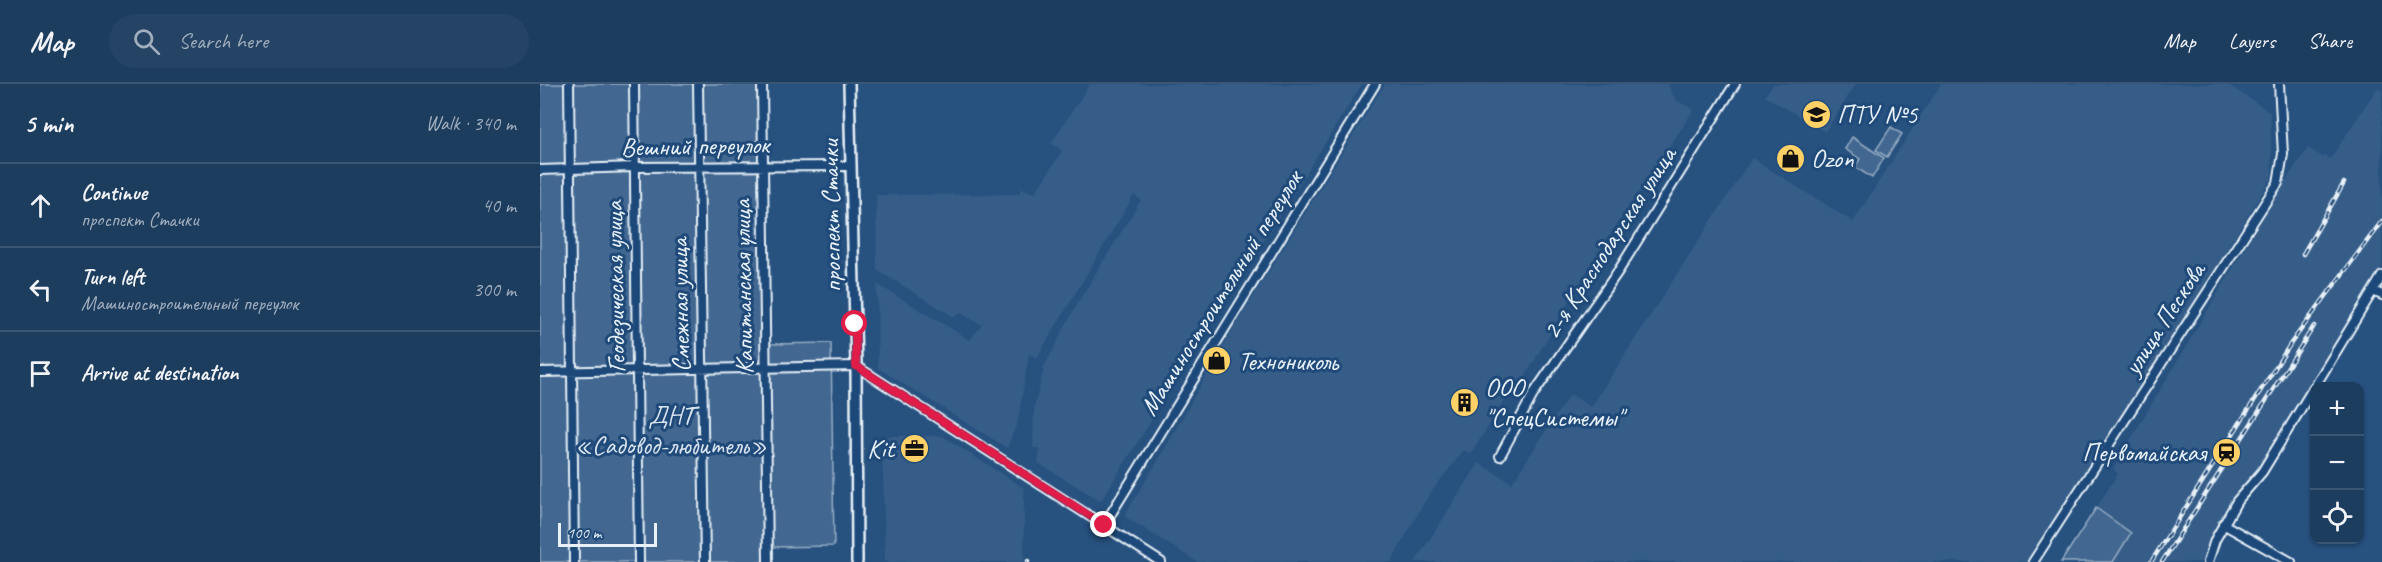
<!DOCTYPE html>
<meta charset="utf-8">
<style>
body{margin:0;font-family:Caveat,sans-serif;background:#254465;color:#f1f3f6}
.controls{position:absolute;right:18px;bottom:18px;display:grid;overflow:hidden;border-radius:12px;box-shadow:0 2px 4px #0004}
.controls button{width:54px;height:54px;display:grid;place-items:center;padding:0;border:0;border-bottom:2px solid #3b5674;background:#1d3d5f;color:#f1f3f6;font:30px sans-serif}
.scale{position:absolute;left:18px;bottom:15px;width:99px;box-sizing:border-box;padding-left:6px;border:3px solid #e8f1f8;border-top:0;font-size:16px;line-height:21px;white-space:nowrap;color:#e8f1f8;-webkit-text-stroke:4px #1f4a7a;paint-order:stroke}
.stop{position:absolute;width:18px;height:18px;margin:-14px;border:4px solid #e11d48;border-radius:50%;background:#fff}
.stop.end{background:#e11d48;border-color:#fff;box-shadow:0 2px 6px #0008}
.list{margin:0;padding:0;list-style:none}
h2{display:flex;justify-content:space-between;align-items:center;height:78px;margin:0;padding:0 24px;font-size:26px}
h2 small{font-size:20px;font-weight:400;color:#a0aebd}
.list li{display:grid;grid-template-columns:39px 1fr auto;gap:18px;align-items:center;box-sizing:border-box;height:84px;padding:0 24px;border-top:2px solid #3b5674}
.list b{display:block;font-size:22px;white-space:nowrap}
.list p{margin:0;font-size:20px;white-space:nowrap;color:#a0aebd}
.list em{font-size:20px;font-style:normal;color:#a0aebd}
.icon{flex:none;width:33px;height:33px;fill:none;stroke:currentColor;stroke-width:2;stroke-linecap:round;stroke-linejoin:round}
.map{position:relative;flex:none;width:1842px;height:478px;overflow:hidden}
header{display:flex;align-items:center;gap:36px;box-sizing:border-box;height:84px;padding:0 30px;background:#1d3d5f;border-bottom:2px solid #3b5674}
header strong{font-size:28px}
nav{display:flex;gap:33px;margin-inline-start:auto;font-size:21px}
.search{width:420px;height:54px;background:#254465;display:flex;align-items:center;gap:15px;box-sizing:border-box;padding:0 21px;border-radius:33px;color:#a0aebd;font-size:22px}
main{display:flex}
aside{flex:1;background:#1d3d5f}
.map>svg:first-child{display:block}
.built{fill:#355d88}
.green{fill:#436891;stroke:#96acc4;stroke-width:1.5}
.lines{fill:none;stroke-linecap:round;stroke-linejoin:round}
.minor-casing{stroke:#e8f1f8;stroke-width:12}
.tertiary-casing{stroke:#e8f1f8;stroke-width:14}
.minor{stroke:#1f4a7a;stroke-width:8}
.tertiary{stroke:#1f4a7a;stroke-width:9}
.rail-casing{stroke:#e8f1f8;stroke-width:4.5}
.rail{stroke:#1f4a7a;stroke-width:2;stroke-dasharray:7;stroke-linecap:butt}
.route{stroke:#e11d48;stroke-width:8}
.labels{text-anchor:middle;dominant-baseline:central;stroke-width:6;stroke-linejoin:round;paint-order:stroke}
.poi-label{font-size:26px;fill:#e8f1f8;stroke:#1f4a7a;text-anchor:start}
.street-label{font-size:26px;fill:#e8f1f8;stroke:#1f4a7a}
.park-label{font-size:26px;fill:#d8e3ee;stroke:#1f4a7a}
</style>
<header>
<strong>Map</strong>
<div class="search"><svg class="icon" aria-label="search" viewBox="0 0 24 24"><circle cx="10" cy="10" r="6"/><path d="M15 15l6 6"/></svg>Search here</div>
<nav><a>Map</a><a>Layers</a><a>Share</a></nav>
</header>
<main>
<aside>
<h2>5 min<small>Walk · 340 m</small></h2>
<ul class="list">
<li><svg class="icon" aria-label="ahead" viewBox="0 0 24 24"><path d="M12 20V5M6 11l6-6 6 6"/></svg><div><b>Continue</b><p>проспект Стачки</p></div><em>40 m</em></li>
<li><svg class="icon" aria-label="left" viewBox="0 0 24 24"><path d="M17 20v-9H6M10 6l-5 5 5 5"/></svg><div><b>Turn left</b><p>Машиностроительный переулок</p></div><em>300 m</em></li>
<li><svg class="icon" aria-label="arrive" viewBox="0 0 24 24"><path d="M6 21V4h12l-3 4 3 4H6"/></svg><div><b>Arrive at destination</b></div></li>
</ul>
</aside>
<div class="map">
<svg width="1842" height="478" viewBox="0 0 1842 478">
<rect width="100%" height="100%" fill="#27517f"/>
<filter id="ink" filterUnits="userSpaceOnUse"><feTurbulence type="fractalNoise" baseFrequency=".0167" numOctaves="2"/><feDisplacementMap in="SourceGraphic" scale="12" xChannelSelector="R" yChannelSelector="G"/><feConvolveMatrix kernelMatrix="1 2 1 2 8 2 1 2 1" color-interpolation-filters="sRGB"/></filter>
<g filter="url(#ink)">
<path class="built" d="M550,0h272l-261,417 -63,-38 2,-15h-7l1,-39 10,-42 34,-65 63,-102 -7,-5 -97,163 -8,-4 -11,67 -11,27 -129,-80 -1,-84 93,56 12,-15 -21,-12 -7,4 -77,-47 -1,-75 143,-1 2,-6 14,5 27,-42 -11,-8z
M845,0h284l1,6 6,10 18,10 -99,147 -83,142 -5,-3 -36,58 -7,-4 -25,32 -14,19 -34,61h-194l-73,-46 32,-52 72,-127z
M1233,0h83l-31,48 -60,-36z
M1401,0h286l43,28 2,65 -112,180 -134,205h-611l64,-99 33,20 58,-89 21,13 161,-249 101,64z
M1837,4l5,2v178l-181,294h-140l57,-88 -5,-5 168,-282 27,-39 15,9 2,-2 5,4z
M342,352h60l82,52v74h-139z"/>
<path class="green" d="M0,0h226l4,260 61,-1 3,203 -62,1v15h-232z
M1351,43l11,7 -15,23 -11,-7z
M1312,53l32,21 -12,20 -17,-11 5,-8 -15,-10z
M1556,424l35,25 -18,29h-52z"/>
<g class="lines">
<defs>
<path id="minor" d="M29,0l5,478
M94,0l5,478
M158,0l7,478
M222,0l6,478
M0,86l95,-3 216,-1
M1833,207l9,4
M0,288l316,-6 305,196
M1775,302l67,-110
M960,372l34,-63 85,-123 116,-186
M1683,440l68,38
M564,441l271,-441
M1493,478l245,-379 5,-29 -4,-70
M1668,478l7,-22 22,-39 25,-29 52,-85"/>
<path id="tertiary" d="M309,0l7,282 1,196"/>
</defs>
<use href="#minor" class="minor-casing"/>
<use href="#tertiary" class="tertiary-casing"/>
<use href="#minor" class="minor"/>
<use href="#tertiary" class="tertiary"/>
<defs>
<path id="rail" d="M1763,170l41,-71
M488,477v1
M1611,478l140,-219 91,-122
M1622,478l152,-236"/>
</defs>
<use href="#rail" class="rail-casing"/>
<use href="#rail" class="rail"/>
</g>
</g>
<g class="lines" filter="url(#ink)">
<path class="route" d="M315,240l1,42 248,159"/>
</g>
<defs>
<symbol id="university-disc" viewBox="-11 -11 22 22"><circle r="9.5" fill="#ffd166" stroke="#1f4a7a"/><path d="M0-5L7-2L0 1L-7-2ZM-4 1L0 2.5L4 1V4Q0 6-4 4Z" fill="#111"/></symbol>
<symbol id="shop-disc" viewBox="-11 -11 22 22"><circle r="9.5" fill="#ffd166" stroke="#1f4a7a"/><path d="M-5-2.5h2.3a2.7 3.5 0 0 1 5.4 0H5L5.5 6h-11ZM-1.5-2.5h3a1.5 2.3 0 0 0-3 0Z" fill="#111"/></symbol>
<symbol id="building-disc" viewBox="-11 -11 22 22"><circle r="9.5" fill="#ffd166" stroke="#1f4a7a"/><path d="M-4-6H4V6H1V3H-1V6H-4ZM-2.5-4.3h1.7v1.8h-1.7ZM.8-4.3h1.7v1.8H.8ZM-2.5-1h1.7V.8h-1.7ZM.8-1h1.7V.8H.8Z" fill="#111"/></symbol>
<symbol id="office-disc" viewBox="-11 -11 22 22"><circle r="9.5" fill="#ffd166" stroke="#1f4a7a"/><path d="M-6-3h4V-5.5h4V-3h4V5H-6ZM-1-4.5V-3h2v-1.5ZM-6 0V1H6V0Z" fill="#111"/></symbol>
<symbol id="station-disc" viewBox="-11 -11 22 22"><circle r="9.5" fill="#ffd166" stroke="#1f4a7a"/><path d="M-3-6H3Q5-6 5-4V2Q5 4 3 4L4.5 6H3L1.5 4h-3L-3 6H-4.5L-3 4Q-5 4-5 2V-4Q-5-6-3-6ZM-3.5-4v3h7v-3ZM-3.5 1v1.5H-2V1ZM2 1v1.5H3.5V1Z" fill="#111"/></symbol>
</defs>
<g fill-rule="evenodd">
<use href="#university-disc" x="1260" y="14" width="33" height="33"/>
<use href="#shop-disc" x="1234" y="58" width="33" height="33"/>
<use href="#shop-disc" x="660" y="260" width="33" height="33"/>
<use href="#building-disc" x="908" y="302" width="33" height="33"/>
<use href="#office-disc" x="358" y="348" width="33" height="33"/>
<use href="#station-disc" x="1670" y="352" width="33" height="33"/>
</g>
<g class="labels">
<g class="poi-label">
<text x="1297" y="30">ПТУ №5</text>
<text x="1271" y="74">Ozon</text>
<text x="698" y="277">Технониколь</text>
<text x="945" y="303">ООО<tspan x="945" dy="30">"СпецСистемы"</tspan></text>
<text x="354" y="364" text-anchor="end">Kit</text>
<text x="1666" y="368" text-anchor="end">Первомайская</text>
</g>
<g class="street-label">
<text transform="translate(155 62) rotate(-1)">Вешний переулок</text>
<text transform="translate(291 132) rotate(-91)">проспект Стачки</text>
<text transform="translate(1069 159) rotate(-57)">2-я Краснодарская улица</text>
<text transform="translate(75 203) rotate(-91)">Геодезическая улица</text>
<text transform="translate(203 203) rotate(-91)">Капитанская улица</text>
<text transform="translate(681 209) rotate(-58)">Машиностроительный переулок</text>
<text transform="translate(140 221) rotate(-91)">Смежная улица</text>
<text transform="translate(1624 235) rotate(-57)">улица Пескова</text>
</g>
<g class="park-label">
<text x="131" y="331">ДНТ<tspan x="131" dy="30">«Садовод-любитель»</tspan></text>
</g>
</g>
</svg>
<div class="controls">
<button>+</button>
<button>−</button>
<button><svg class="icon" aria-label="locate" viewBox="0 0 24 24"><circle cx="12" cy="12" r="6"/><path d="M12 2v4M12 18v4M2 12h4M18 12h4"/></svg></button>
</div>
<div class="scale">100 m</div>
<div class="stop" style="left:315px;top:240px"></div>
<div class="stop end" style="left:564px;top:441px"></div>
</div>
</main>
